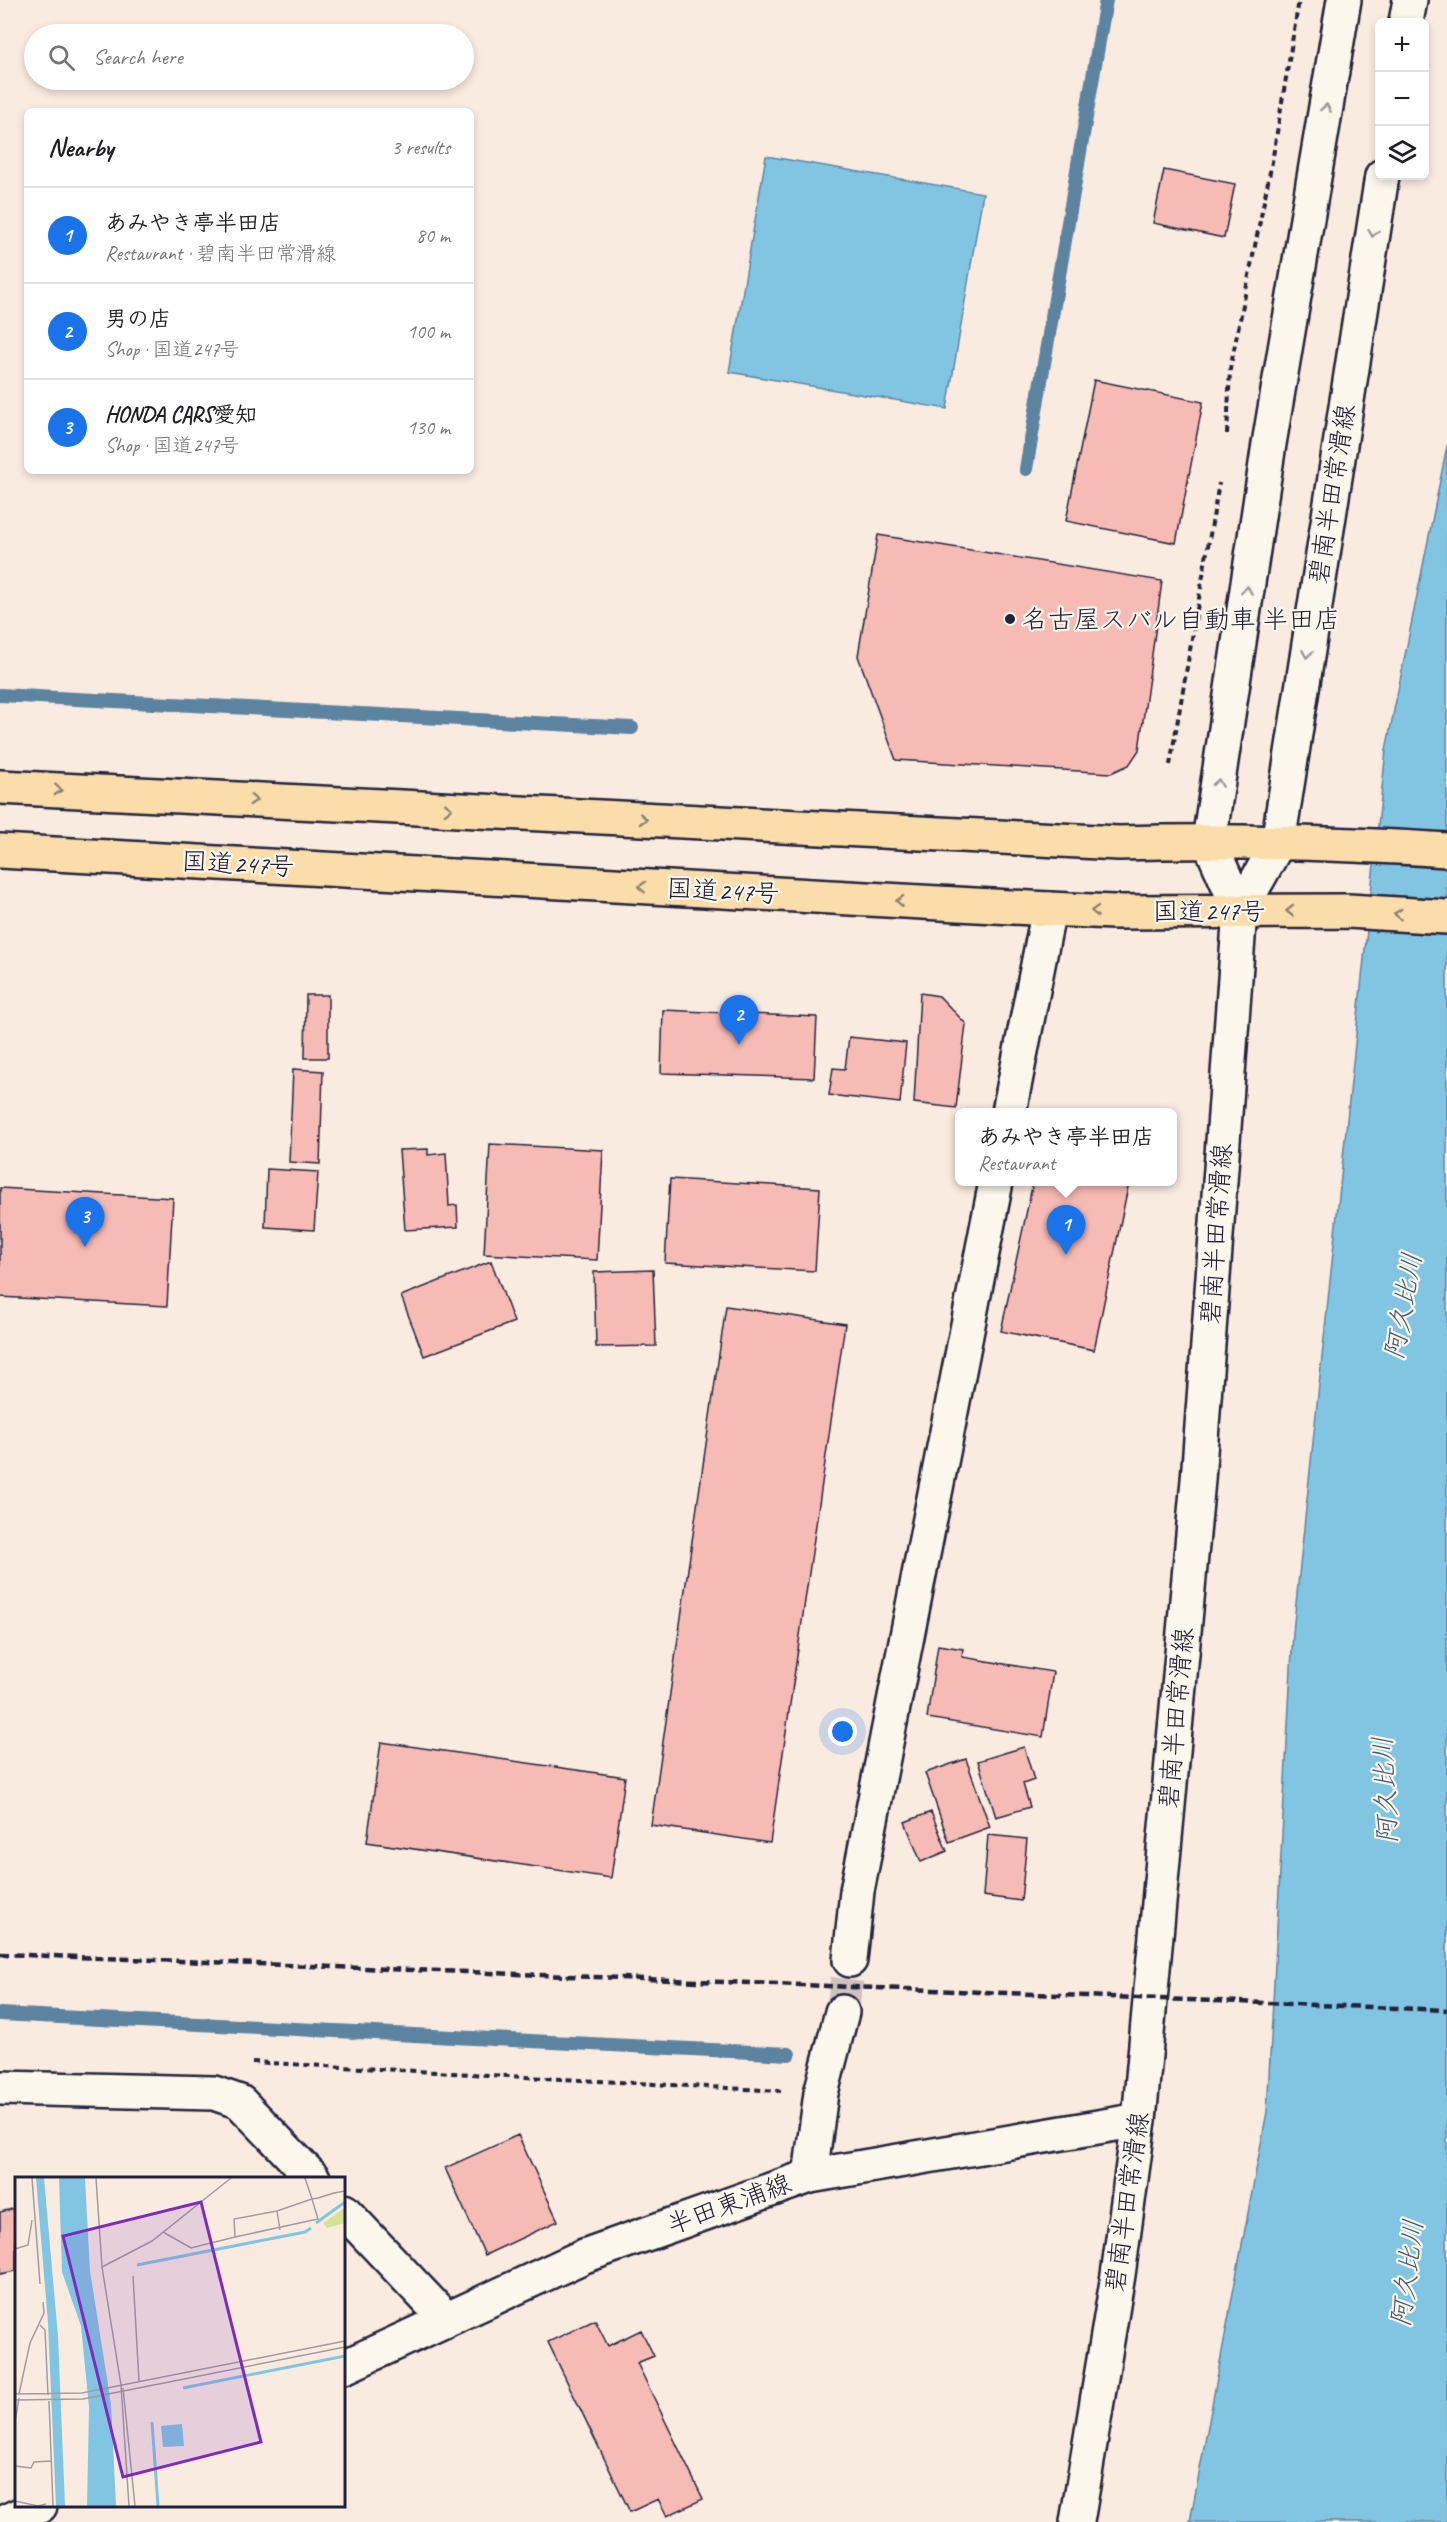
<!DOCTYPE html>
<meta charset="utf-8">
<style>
body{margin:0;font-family:Caveat,"Klee One",sans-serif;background:#f2f2f2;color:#202124}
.controls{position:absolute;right:18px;top:18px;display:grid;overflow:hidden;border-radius:9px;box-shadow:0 3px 9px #0003}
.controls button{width:54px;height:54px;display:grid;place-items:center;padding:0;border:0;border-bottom:2px solid #e0e0e0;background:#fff;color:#202124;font:30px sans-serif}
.you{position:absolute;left:843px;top:1732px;width:21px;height:21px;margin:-15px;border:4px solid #fff;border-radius:50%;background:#1a73e8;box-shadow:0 0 0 9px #1a73e833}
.badge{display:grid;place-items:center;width:39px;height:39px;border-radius:50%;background:#1a73e8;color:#fff;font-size:20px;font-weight:700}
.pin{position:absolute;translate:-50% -50px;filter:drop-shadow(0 2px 3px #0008)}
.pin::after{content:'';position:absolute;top:32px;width:21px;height:18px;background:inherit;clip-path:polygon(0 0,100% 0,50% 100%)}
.popup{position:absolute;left:955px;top:1108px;width:222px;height:78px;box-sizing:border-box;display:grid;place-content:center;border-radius:9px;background:#fff;filter:drop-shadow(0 2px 4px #0005);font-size:20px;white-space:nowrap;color:#757577}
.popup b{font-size:22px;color:#202124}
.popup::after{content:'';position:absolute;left:50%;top:100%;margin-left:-12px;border:12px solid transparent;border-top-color:#fff}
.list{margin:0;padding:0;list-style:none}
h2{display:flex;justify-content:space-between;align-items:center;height:78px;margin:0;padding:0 24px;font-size:26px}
h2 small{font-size:20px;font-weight:400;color:#757577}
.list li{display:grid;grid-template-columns:39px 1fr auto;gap:18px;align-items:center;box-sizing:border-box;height:96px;padding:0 24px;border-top:2px solid #e0e0e0}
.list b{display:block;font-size:22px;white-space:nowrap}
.list p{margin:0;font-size:20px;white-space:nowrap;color:#757577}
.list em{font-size:20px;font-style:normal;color:#757577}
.icon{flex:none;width:33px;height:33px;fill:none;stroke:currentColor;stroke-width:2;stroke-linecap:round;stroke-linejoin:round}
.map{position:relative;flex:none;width:1447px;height:2522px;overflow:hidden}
.search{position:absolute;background:#fff;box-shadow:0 3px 9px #0003;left:24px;top:24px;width:450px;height:66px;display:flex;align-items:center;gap:15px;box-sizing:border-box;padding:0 21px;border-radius:33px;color:#757577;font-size:22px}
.panel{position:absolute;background:#fff;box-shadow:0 3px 9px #0003;left:24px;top:108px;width:450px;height:366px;border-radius:9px}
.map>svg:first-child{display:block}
.water{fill:#82c5e3;stroke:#5c84a0;stroke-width:1.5}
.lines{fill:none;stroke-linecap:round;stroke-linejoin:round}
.stream{stroke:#5c84a0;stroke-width:14}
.building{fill:#f7bbb6;stroke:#22223b;stroke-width:1.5}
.minor-tunnel{stroke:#cfc3c0;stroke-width:33;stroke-dasharray:33 16;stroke-linecap:butt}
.minor-casing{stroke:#22223b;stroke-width:38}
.secondary-casing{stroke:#22223b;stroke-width:38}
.trunk-casing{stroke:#22223b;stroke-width:38}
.path{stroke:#22223b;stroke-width:4;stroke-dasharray:6 4.5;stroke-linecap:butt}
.minor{stroke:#fbf7ec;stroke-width:33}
.secondary{stroke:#fbf7ec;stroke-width:33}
.trunk{stroke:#fbddab;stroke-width:33}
.rail{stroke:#22223b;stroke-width:4.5;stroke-dasharray:9 4.5;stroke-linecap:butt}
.oneway{stroke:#99979c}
.oneway2{stroke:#8e8073}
.poi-dot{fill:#22223b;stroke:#fbf7ec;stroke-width:2}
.labels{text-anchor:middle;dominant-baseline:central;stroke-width:4.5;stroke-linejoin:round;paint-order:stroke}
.street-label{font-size:26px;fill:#22223b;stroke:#fbf7ec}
.poi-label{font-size:26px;fill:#22223b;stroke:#fbf7ec;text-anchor:start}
.water-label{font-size:27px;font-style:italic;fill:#445b76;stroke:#fbf7ec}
.inset-river{fill:none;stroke:#82c5e3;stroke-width:3}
.inset-road{fill:none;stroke:#a49b9f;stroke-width:1.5}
.view{fill:#7b2cbf;fill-opacity:0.15;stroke:#7b2cbf;stroke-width:3}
.inset-edge{fill:none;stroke:#22223b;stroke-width:3}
</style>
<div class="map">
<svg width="1447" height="2522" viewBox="0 0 1447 2522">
<rect width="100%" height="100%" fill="#faebe1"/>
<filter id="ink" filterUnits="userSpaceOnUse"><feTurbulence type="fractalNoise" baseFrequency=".0167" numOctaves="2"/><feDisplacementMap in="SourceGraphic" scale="12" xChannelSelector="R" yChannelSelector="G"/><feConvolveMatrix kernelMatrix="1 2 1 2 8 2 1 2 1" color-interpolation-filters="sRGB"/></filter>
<g filter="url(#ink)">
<path class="water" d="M766,156l217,37 -36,216 -218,-37z
M1447,446v2076h-257l77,-410 26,-480 93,-882z"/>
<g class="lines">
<path class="stream" d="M1026,469l80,-469
M0,695l632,33
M0,2014l789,40"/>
</g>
<path class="building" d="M1164,170l71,14 -11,54 -71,-15z
M1094,380l109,22 -27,141 -110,-22z
M878,535l284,46 -23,169 -10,15 -18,8 -215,-13 -38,-104z
M920,993l19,3 27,28 -10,84 -42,-5z
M306,995h22v63h-23z
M663,1010l154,7 -3,61 -153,-5z
M849,1037l57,6 -6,60 -71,-8 4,-27 12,1z
M293,1069l30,2 -3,93 -31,-2z
M490,1144l113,6 -6,110 -113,-6z
M428,1149v6l18,-2 3,53 8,-1 1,22 -53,3 -6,-80z
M267,1169l51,3 -4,58 -49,-3z
M670,1179l150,9 -5,83 -150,-8z
M1033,1182h96l-35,168 -93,-19z
M0,1188l173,10 -6,108 -167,-9z
M491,1261l23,61 -90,34 -23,-60z
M653,1270l3,76 -60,1 -2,-75z
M726,1306l119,18 -75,519 -119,-18z
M938,1645l25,4 -1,8 91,15 -10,65 -116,-19z
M381,1742l244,35 -14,101 -244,-36z
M1024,1747l10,33 -11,4 7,23 -34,10 -18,-56z
M966,1759l24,68 -41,15 -24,-69z
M931,1812l16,39 -26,11 -16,-40z
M988,1835l39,4 -6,62 -38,-5z
M518,2135l40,86 -73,34 -40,-87z
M16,2208v63l-16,3v-62z
M595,2320l13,26 33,-16 13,26 -17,7 66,136 -36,17 -9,-17 -28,13 -82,-170z"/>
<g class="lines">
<path class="minor-tunnel" d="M842,2012l8,-52"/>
<defs>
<path id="minor" d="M1009,1112l40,-203
M850,1960l7,-69 139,-709
M0,2088l214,5 26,9 73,76
M810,2176l11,-83 21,-81
M344,2211l102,108"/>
<path id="secondary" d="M1406,22l4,-22
M1240,911l-31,-70 60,-397 75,-444
M344,2367l240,-111 226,-80 329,-56
M4,2522l36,-16
M1077,2522l41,-247 21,-155 59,-640 42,-569 38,-68 104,-667"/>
<path id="trunk" d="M0,787l1119,56c109,-3 219,0 328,7
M0,851l1049,58 64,3 235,-1 99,6"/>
</defs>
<use href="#minor" class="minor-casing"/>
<use href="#secondary" class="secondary-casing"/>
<use href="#trunk" class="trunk-casing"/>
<path class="path" d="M1227,434l3,-65 42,-207 27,-162
M1170,765l49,-282
M252,2062l529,29"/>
<use href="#minor" class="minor"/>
<use href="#secondary" class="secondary"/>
<use href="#trunk" class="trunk"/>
<path class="rail" d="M0,1954l1447,56"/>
</g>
<defs><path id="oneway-chevron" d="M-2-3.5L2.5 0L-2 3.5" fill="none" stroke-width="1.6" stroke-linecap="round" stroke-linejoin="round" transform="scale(1.5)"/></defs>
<g class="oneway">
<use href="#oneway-chevron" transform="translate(1326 108) rotate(-81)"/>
<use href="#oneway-chevron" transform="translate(1373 233) rotate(99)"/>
<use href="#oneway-chevron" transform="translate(1247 590) rotate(-81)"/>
<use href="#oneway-chevron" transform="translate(1307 654) rotate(99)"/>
<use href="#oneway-chevron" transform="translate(1218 783) rotate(-81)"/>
</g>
<g class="oneway2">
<use href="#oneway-chevron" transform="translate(58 790) rotate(3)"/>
<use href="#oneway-chevron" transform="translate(253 800) rotate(3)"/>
<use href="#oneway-chevron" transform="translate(448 809) rotate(3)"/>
<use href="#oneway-chevron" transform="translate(643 819) rotate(3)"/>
<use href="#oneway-chevron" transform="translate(642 887) rotate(-177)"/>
<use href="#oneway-chevron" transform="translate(900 901) rotate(-177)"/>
<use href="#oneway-chevron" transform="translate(1095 911) rotate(-178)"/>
<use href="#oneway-chevron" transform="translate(1290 911) rotate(180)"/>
<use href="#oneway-chevron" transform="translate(1398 914) rotate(-177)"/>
</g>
</g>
<circle class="poi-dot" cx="1010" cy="619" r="6"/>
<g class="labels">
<g class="street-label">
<text transform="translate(1332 494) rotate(-81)">碧南半田常滑線</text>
<text transform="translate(238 864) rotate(3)">国道247号</text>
<text transform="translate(723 891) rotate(3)">国道247号</text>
<text x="1209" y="911">国道247号</text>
<text transform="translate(1216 1234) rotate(-86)">碧南半田常滑線</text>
<text transform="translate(1176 1718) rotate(-85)">碧南半田常滑線</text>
<text transform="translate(1127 2202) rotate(-82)">碧南半田常滑線</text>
<text transform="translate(729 2204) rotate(-20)">半田東浦線</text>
</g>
<g class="poi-label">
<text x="1022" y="619">名古屋スバル自動車 半田店</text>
</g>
<g class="water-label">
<text transform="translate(1403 1306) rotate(-80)">阿久比川</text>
<text transform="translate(1385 1790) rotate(-93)">阿久比川</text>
<text transform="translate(1407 2273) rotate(-83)">阿久比川</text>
</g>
</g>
<g transform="translate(15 2177)">
<rect width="330" height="330" fill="#faebe1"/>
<path d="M330,31v15l-18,5 -4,-5z" fill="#d5e396"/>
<path d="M21,1h8l14,158 7,170h-9l-8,-183zM44,1h26l5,93 21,133 5,102h-29l2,-99 -8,-81 -19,-54zM167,247l2,22 -21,1 -2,-21z" fill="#82c5e3"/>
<path class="inset-river" d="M301,46l29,-21M122,88l168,-33 6,-4M168,211l162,-32M137,245l6,84"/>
<path class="inset-road" d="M17,1l8,106M81,1l6,89 19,118 8,121M289,1h1l7,21 6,20 -83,18 -1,-18 43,-8 29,-10 6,-2 6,-1 16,-5 11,-2M262,34l3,19M148,55l28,16 44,-11M0,72l13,-4 4,-25M87,90l50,-26 79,-63M118,99l6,105M25,148l5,5 3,65M108,211l12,118M0,217l67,-1 263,-52M4,217l11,-51 14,-30 -1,-11M0,223l68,-1 262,-52M34,224l4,105M0,245l4,-24M0,289l16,2 3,-6 17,-1M0,324l23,5 8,-2"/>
<path class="view" d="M186,25l60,240 -138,35 -60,-241z"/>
<rect width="330" height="330" class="inset-edge"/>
</g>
</svg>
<div class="controls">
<button>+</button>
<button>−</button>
<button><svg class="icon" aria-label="layers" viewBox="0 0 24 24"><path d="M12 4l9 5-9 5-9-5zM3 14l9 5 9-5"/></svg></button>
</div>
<div class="you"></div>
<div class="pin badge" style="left:1066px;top:1255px">1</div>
<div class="popup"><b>あみやき亭半田店</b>Restaurant</div>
<div class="pin badge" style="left:739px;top:1045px">2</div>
<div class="pin badge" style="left:85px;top:1247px">3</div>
<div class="search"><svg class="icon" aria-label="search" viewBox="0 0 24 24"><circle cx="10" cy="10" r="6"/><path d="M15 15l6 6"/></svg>Search here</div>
<section class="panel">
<h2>Nearby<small>3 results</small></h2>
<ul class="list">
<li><span class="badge">1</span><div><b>あみやき亭半田店</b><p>Restaurant · 碧南半田常滑線</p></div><em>80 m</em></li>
<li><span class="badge">2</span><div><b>男の店</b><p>Shop · 国道247号</p></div><em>100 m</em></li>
<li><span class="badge">3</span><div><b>HONDA CARS愛知</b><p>Shop · 国道247号</p></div><em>130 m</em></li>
</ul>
</section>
</div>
